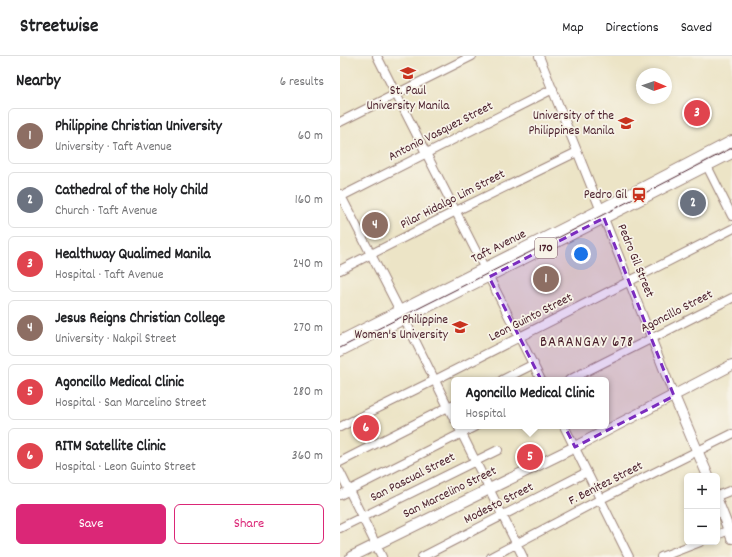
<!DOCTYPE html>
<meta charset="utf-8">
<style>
body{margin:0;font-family:Dekko,sans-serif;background:#f6f6f6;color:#202124}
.controls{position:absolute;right:12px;bottom:12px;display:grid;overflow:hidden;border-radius:6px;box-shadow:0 2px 6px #0003}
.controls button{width:36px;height:36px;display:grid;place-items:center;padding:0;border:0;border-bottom:1px solid #e0e0e0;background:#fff;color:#202124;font:20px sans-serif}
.compass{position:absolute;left:296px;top:12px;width:36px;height:36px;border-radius:50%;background:#fff;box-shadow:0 2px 6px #0003;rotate:92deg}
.you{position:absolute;left:241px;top:198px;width:14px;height:14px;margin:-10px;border:3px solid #fff;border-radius:50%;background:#1a73e8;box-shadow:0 0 0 6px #1a73e833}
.badge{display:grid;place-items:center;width:26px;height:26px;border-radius:50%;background:#db2777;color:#fff;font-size:13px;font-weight:700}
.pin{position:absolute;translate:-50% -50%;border:2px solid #fff;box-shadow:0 1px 4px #0006}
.popup{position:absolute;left:111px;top:321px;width:158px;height:52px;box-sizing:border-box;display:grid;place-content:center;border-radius:6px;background:#fff;filter:drop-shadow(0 1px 3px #0005);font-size:13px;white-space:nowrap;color:#757577}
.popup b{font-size:15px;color:#202124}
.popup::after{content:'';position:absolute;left:50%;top:100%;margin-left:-8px;border:8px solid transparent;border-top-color:#fff}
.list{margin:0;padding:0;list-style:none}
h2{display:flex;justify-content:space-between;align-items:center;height:52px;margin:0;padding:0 16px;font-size:17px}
h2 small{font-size:13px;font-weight:400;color:#757577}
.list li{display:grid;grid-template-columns:26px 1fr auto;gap:12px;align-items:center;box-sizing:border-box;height:56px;margin:0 8px 8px;padding:0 8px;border:1px solid #e0e0e0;border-radius:6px}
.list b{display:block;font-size:15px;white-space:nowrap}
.list p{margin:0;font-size:13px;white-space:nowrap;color:#757577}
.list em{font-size:13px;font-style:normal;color:#757577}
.actions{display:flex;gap:8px;padding:12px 16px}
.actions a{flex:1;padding:9px 0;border:1px solid #db2777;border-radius:6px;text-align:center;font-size:14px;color:#db2777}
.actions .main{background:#db2777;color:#fff}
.map{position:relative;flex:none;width:392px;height:501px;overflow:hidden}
header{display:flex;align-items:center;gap:24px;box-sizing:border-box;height:56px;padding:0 20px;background:#fff;border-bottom:1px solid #e0e0e0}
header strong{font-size:19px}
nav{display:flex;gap:22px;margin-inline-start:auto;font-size:14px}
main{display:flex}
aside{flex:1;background:#fff}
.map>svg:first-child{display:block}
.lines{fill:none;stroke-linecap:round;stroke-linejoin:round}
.minor-casing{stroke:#9b8278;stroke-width:10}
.major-casing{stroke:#9b8278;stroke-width:12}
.minor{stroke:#fff;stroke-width:8}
.major{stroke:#fff;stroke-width:10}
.tram{stroke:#4a1f2b;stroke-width:1}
.marked{fill:#7b2cbf;fill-opacity:0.2;stroke:#7b2cbf;stroke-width:3;stroke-dasharray:8 5;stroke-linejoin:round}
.labels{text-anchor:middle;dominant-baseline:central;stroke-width:3.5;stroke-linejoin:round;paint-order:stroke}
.shield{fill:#f7f3e8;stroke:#7e5f64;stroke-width:1}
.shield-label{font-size:12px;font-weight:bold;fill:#4a1f2b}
.poi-label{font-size:13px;fill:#4a1f2b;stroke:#f7f3e8;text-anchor:end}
.street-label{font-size:13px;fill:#4a1f2b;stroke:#f7f3e8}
.quarter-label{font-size:15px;letter-spacing:1px;fill:#4a1f2b;stroke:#f7f3e8}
</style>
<header>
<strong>Streetwise</strong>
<nav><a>Map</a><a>Directions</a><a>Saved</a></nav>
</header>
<main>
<aside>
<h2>Nearby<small>6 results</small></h2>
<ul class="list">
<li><span class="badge" style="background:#8d6e63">1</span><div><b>Philippine Christian University</b><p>University · Taft Avenue</p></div><em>60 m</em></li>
<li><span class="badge" style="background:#6b7280">2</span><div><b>Cathedral of the Holy Child</b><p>Church · Taft Avenue</p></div><em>160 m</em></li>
<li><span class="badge" style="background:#e0444e">3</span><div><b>Healthway Qualimed Manila</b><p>Hospital · Taft Avenue</p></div><em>240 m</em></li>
<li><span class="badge" style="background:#8d6e63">4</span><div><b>Jesus Reigns Christian College</b><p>University · Nakpil Street</p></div><em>270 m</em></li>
<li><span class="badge" style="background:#e0444e">5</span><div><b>Agoncillo Medical Clinic</b><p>Hospital · San Marcelino Street</p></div><em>280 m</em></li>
<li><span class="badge" style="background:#e0444e">6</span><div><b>RITM Satellite Clinic</b><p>Hospital · Leon Guinto Street</p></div><em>360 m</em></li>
</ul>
<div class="actions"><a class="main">Save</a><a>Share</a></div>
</aside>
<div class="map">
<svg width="392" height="501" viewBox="0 0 392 501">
<rect width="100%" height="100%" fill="#f7f3e8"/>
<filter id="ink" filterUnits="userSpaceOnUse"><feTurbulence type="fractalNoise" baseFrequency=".025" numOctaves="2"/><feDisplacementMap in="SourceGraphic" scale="8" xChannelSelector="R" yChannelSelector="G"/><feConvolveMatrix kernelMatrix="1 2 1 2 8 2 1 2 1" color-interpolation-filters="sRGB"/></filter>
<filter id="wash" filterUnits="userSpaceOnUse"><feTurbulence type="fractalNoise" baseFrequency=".012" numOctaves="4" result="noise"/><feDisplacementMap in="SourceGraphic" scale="16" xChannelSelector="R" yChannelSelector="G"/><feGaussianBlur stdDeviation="0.9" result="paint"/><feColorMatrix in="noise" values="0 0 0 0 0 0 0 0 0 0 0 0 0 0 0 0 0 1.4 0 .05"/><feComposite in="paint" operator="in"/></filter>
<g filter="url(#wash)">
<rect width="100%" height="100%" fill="#ece4c6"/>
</g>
<g filter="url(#ink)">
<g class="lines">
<defs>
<path id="minor" d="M37,0l19,38 30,59 59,116
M199,0l90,225 45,115
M0,66l132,-66
M367,110l25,50
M0,138l60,117
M0,141l213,-108
M0,214l116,-59 121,-59
M149,221l52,103
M64,262l50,101
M162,324l32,-16
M229,324l163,-82
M118,370l65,131
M224,370l65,131
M0,371l95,-47 297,-151
M0,406l114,-58
M0,416l42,85
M0,439l136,-69
M377,440l15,-6
M0,472l158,-78
M377,479l12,-5
M82,501l165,-85
M151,501l110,-58 131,-65
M321,501l39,-15"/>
<path id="major" d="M0,285l250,-126 142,-74
M0,295l189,-95 203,-103
M334,340l34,80
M377,444l15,38
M11,501l224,-110 157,-82"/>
</defs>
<use href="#minor" class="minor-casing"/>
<use href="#major" class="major-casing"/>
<use href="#minor" class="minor"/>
<use href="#major" class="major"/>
<path class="tram" d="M0,292l212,-107 180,-93"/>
</g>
</g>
<path class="marked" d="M264,162l70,178 -99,51 -86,-170z"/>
<defs>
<symbol id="university-bare" viewBox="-9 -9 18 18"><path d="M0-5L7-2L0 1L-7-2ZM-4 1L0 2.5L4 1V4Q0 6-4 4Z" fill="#c8321e" stroke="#f7f3e8" stroke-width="2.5" paint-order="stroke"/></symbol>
<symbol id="station-bare" viewBox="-9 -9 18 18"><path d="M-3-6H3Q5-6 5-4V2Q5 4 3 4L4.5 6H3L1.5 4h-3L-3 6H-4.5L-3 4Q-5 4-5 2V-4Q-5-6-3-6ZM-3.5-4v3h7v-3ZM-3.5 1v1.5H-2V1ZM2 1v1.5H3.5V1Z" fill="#c8321e" stroke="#f7f3e8" stroke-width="2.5" paint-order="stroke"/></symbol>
</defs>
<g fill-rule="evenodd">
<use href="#university-bare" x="57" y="6" width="22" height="22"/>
<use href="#university-bare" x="275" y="56" width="22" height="22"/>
<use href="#station-bare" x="288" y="128" width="22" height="22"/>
<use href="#university-bare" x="109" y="260" width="22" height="22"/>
</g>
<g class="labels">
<rect class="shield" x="195" y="182" width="22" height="20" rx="3"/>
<g class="shield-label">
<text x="206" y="192">170</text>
</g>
<g class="poi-label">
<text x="68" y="35" text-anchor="middle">St. Paul<tspan x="68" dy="15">University Manila</tspan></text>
<text x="274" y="60">University of the<tspan x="274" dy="15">Philippines Manila</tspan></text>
<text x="287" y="139">Pedro Gil</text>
<text x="108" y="264">Philippine<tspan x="108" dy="15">Women's University</tspan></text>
</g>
<g class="street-label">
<text transform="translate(101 76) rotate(-27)">Antonio Vasquez Street</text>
<text transform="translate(113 144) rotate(-27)">Pilar Hidalgo Lim Street</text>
<text transform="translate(159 191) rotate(-27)">Taft Avenue</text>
<text transform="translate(295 205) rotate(68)">Pedro Gil Street</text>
<text transform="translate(337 256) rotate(-27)">Agoncillo Street</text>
<text transform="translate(191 262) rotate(-27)">Leon Guinto Street</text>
<text transform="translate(73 422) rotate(-27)">San Pascual Street</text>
<text transform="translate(266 428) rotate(-27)">F. Benitez Street</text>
<text transform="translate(110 437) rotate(-26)">San Marcelino Street</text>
<text transform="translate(159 448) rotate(-27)">Modesto Street</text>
</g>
<g class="quarter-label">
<text x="247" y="287">BARANGAY 678</text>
</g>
</g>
</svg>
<div class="controls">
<button>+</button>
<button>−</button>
</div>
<svg class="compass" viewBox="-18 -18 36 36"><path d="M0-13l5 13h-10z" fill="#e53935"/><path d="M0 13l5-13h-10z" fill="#757577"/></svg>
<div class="you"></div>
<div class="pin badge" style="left:206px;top:223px;background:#8d6e63">1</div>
<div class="pin badge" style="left:353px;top:147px;background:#6b7280">2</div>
<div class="pin badge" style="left:357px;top:57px;background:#e0444e">3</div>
<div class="pin badge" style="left:35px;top:169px;background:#8d6e63">4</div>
<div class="pin badge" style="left:190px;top:401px;background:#e0444e">5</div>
<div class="popup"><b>Agoncillo Medical Clinic</b>Hospital</div>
<div class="pin badge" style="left:26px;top:372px;background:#e0444e">6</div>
</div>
</main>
